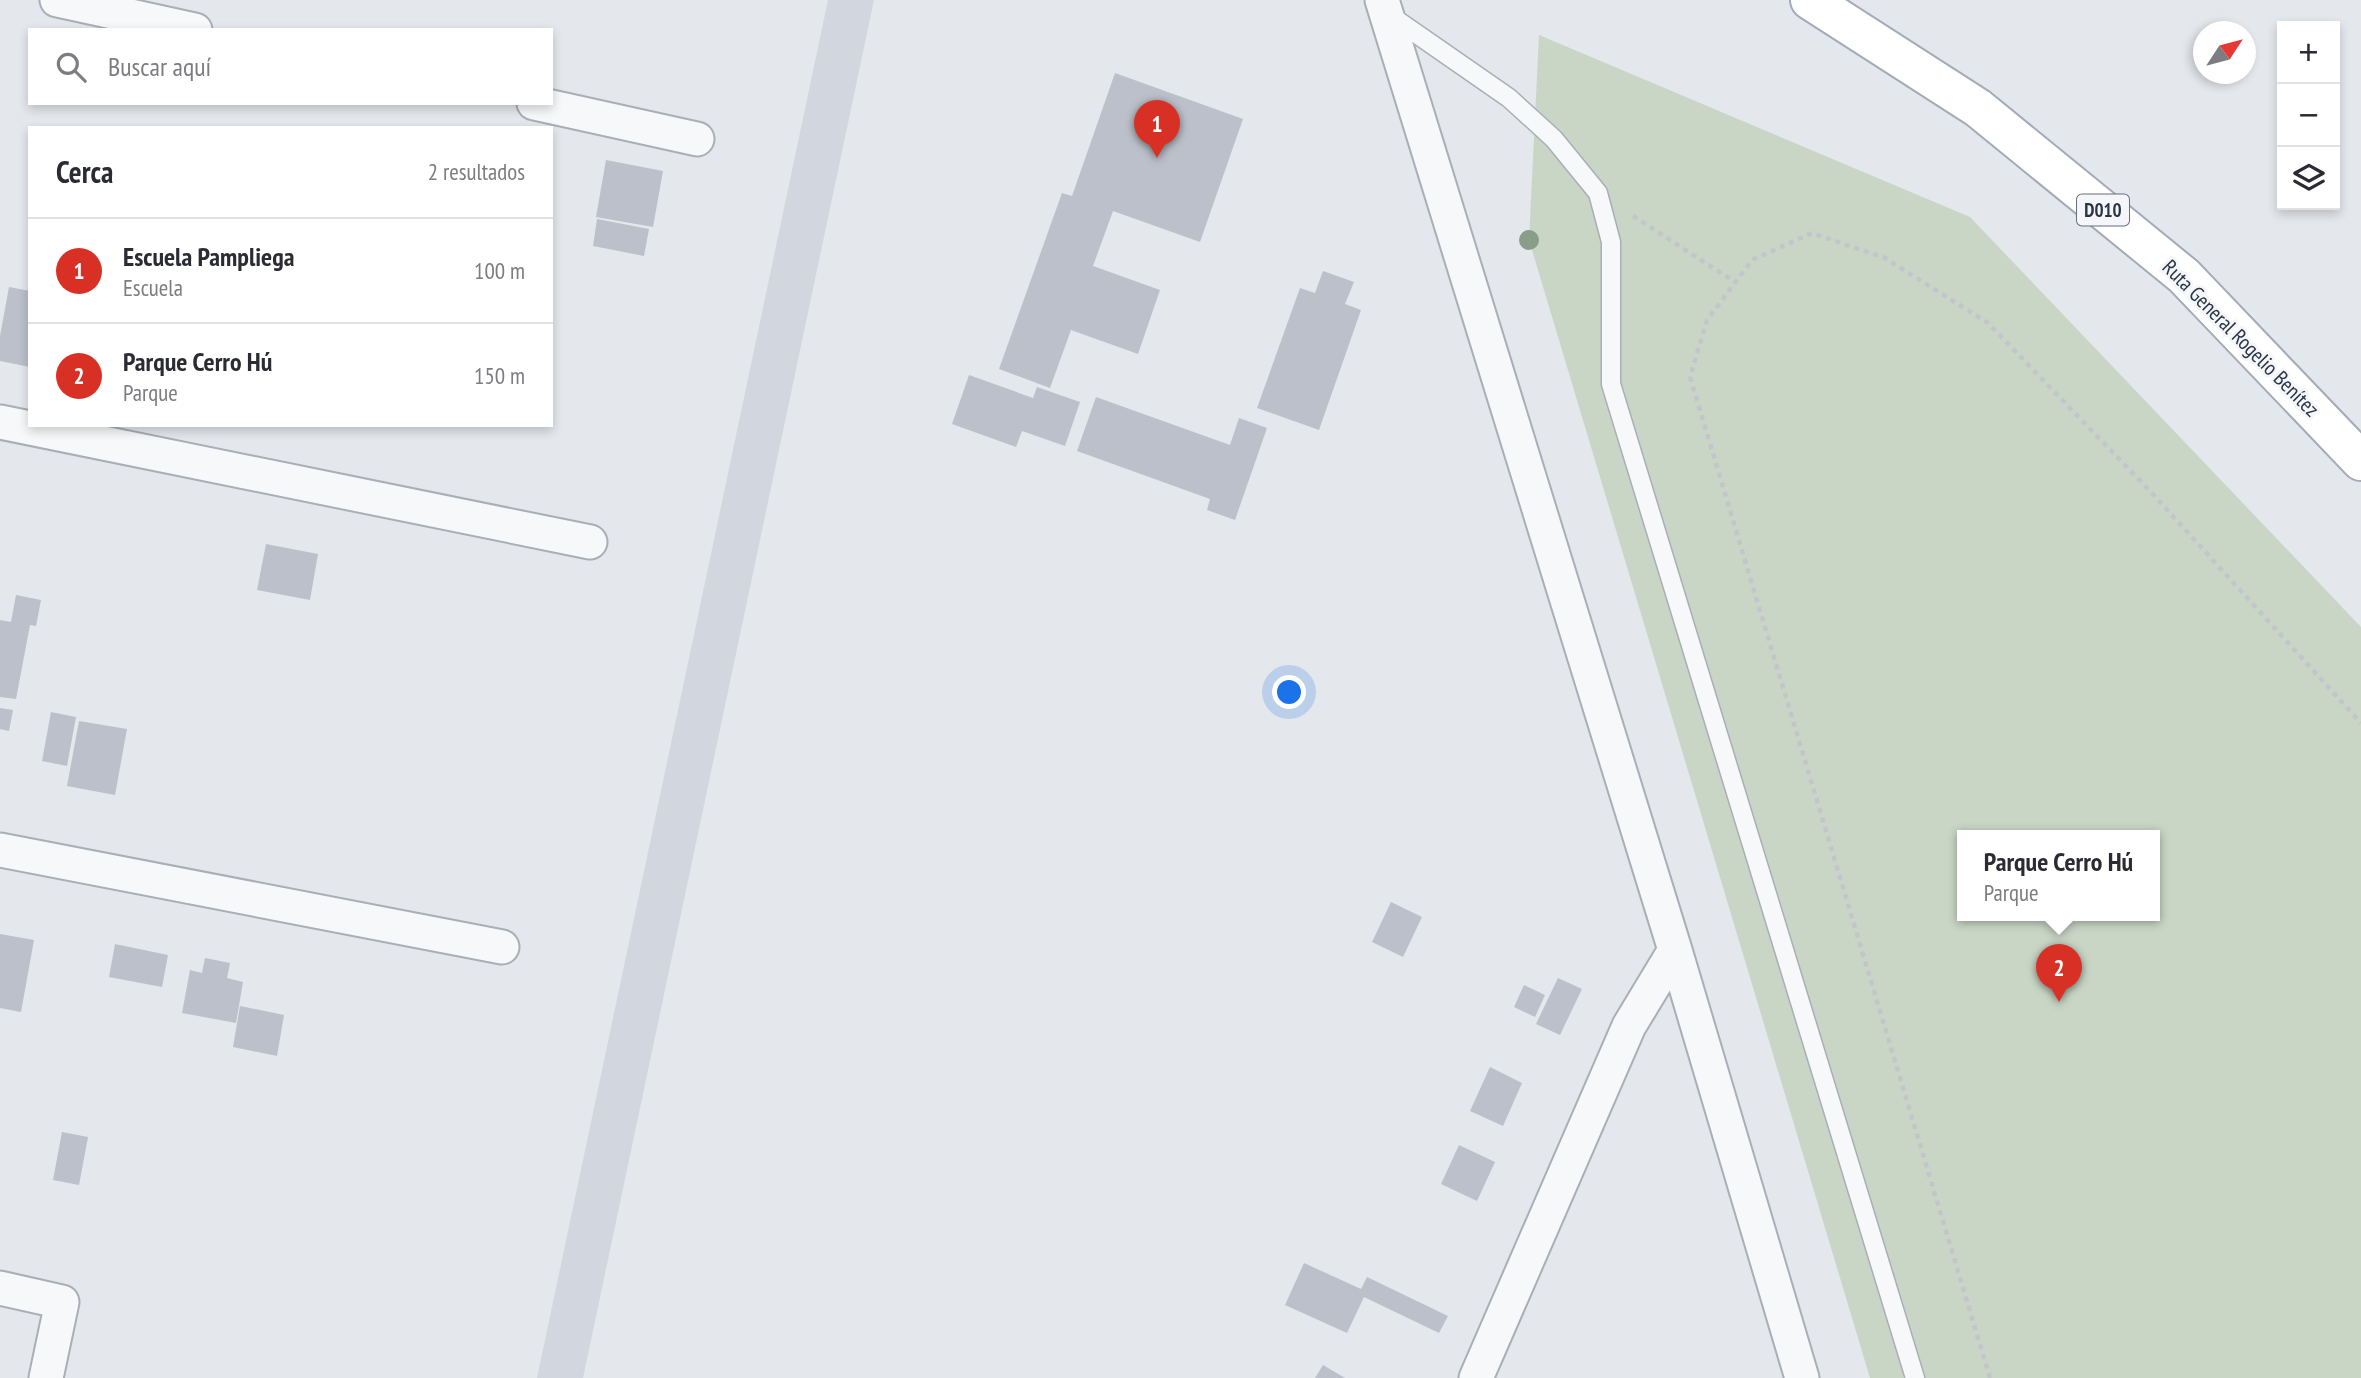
<!DOCTYPE html>
<html lang="es">
<meta charset="utf-8">
<style>
body{margin:0;font-family:"PT Sans Narrow",sans-serif;background:#f2f2f3;color:#2b2b33}
.controls{position:absolute;right:21px;top:21px;display:grid;overflow:hidden;border-radius:0px;box-shadow:0 4px 10px #0003}
.controls button{width:63px;height:63px;display:grid;place-items:center;padding:0;border:0;border-bottom:2px solid #e1e1e2;background:#fff;color:#2b2b33;font:35px sans-serif}
.compass{position:absolute;left:2193px;top:21px;width:63px;height:63px;border-radius:50%;background:#fff;box-shadow:0 4px 10px #0003;rotate:54deg}
.you{position:absolute;left:1290px;top:693px;width:24px;height:24px;margin:-18px;border:5px solid #fff;border-radius:50%;background:#1a73e8;box-shadow:0 0 0 10px #1a73e833}
.badge{display:grid;place-items:center;width:46px;height:46px;border-radius:50%;background:#d93025;color:#fff;font-size:23px;font-weight:700}
.pin{position:absolute;translate:-50% -58px;filter:drop-shadow(0 2px 4px #0008)}
.pin::after{content:'';position:absolute;top:37px;width:24px;height:21px;background:inherit;clip-path:polygon(0 0,100% 0,50% 100%)}
.popup{position:absolute;left:1957px;top:830px;width:203px;height:91px;box-sizing:border-box;display:grid;place-content:center;border-radius:0px;background:#fff;filter:drop-shadow(0 2px 5px #0005);font-size:23px;white-space:nowrap;color:#7c7c81}
.popup b{font-size:26px;color:#2b2b33}
.popup::after{content:'';position:absolute;left:50%;top:100%;margin-left:-14px;border:14px solid transparent;border-top-color:#fff}
.list{margin:0;padding:0;list-style:none}
h2{display:flex;justify-content:space-between;align-items:center;height:91px;margin:0;padding:0 28px;font-size:30px}
h2 small{font-size:23px;font-weight:400;color:#7c7c81}
.list li{display:grid;grid-template-columns:46px 1fr auto;gap:21px;align-items:center;box-sizing:border-box;height:105px;padding:0 28px;border-top:2px solid #e1e1e2}
.list b{display:block;font-size:26px;white-space:nowrap}
.list p{margin:0;font-size:23px;white-space:nowrap;color:#7c7c81}
.list em{font-size:23px;font-style:normal;color:#7c7c81}
.icon{flex:none;width:38px;height:38px;fill:none;stroke:currentColor;stroke-width:2;stroke-linecap:round;stroke-linejoin:round}
.map{position:relative;flex:none;width:2361px;height:1378px;overflow:hidden}
.search{position:absolute;background:#fff;box-shadow:0 4px 10px #0003;left:28px;top:28px;width:525px;height:77px;display:flex;align-items:center;gap:18px;box-sizing:border-box;padding:0 24px;border-radius:0px;color:#7c7c81;font-size:26px}
.panel{position:absolute;background:#fff;box-shadow:0 4px 10px #0003;left:28px;top:126px;width:525px;height:301px;border-radius:0px}
.map>svg:first-child{display:block}
.built{fill:#d2d6de}
.green{fill:#c9d6c5;fill-rule:evenodd}
.building{fill:#bbc0ca}
.lines{fill:none;stroke-linecap:round;stroke-linejoin:round}
.lane-casing{stroke:#a9aeb7;stroke-width:21}
.street-casing{stroke:#a9aeb7;stroke-width:37}
.primary-casing{stroke:#a3abb8;stroke-width:42}
.path{stroke:#c2c5cb;stroke-width:4.5;stroke-dasharray:5 5;stroke-linecap:butt}
.lane{stroke:#f7f8fa;stroke-width:18}
.street{stroke:#f7f8fa;stroke-width:33}
.primary{stroke:#fff;stroke-width:38}
.tree{fill:#899d89}
.labels{text-anchor:middle;dominant-baseline:central;stroke-width:6;stroke-linejoin:round;paint-order:stroke}
.shield{fill:#f4f6f9;stroke:#676e7b;stroke-width:2}
.shield-label{font-size:19px;font-weight:bold;fill:#2b3445}
.street-label{font-size:21px;fill:#2b3445;stroke:#f4f6f9}
</style>
<div class="map">
<svg width="2361" height="1378" viewBox="0 0 2361 1378">
<rect width="100%" height="100%" fill="#e4e7ec"/>
<path class="built" d="M828,0h46l-291,1378h-46z"/>
<path class="green" d="M1539,35l431,182 391,410v751h-491l-341,-1138zM1963,836h192v80h-192z"/>
<path class="building" d="M1115,73l128,46 -43,123 -87,-31 -20,55 67,24 -22,64 -67,-24 -21,58 -51,-19 63,-176 10,3z
M606,160l57,11 -10,56 -57,-10z
M597,219l52,10 -5,27 -51,-10z
M1323,271l31,11 -9,22 16,6 -42,120 -62,-22 43,-120 15,5z
M9,287l21,4v76l-30,-6v-25z
M969,375l64,23 4,-11 43,15 -15,44 -43,-15 -6,16 -64,-23z
M1096,397l134,48 9,-27 28,10 -32,92 -28,-10 3,-11 -133,-48z
M266,544l52,10 -8,46 -53,-10z
M16,595l25,5 -5,26 -6,-1 -14,74 -16,-2v-77l11,2z
M0,708l13,2 -4,21 -9,-2z
M51,712l25,5 -9,49 -25,-5z
M79,721l48,8 -12,66 -48,-9z
M1391,902l31,15 -19,40 -31,-15z
M0,934l34,6 -13,72 -21,-4z
M115,944l53,11 -6,32 -53,-10z
M205,958l25,5 -3,15 16,4 -7,41 -54,-10 8,-43 12,3z
M1558,978l24,11 -22,46 -24,-11z
M1524,985l21,10 -10,22 -21,-10z
M240,1006l44,9 -7,41 -44,-9z
M1490,1067l32,16 -19,43 -33,-15z
M62,1132l26,5 -9,48 -26,-5z
M1459,1145l36,17 -18,39 -36,-17z
M1304,1263l57,26 6,-12 81,39 -9,17 -75,-36 -17,36 -62,-28z
M1323,1365l22,13h-30z"/>
<g class="lines">
<defs>
<path id="lane" d="M1388,14l121,84 45,41 44,54 13,49v142l304,994"/>
<path id="street" d="M57,0l138,30
M1382,0l293,950 127,428
M534,103l163,36
M0,422l590,120
M0,850l502,97
M0,1288l62,14 -16,76
M1476,1378l153,-352 46,-76"/>
<path id="primary" d="M1810,0l168,108 206,168 177,185"/>
</defs>
<use href="#lane" class="lane-casing"/>
<use href="#street" class="street-casing"/>
<use href="#primary" class="primary-casing"/>
<path class="path" d="M1633,216l102,66
M1990,1378l-300,-1001 17,-57 45,-60 60,-27 73,25 103,65 162,168 211,232"/>
<use href="#lane" class="lane"/>
<use href="#street" class="street"/>
<use href="#primary" class="primary"/>
</g>
<circle class="tree" cx="1529" cy="240" r="10"/>
<g class="labels">
<rect class="shield" x="2077" y="194.5" width="52" height="31" rx="5"/>
<g class="shield-label">
<text x="2103" y="210">D010</text>
</g>
<g class="street-label">
<text transform="translate(2241 338) rotate(45)">Ruta General Rogelio Benítez</text>
</g>
</g>
</svg>
<div class="controls">
<button>+</button>
<button>−</button>
<button><svg class="icon" aria-label="layers" viewBox="0 0 24 24"><path d="M12 4l9 5-9 5-9-5zM3 14l9 5 9-5"/></svg></button>
</div>
<svg class="compass" viewBox="-18 -18 36 36"><path d="M0-13l5 13h-10z" fill="#e53935"/><path d="M0 13l5-13h-10z" fill="#7c7c81"/></svg>
<div class="you"></div>
<div class="pin badge" style="left:1157px;top:158px">1</div>
<div class="pin badge" style="left:2059px;top:1002px">2</div>
<div class="popup"><b>Parque Cerro Hú</b>Parque</div>
<div class="search"><svg class="icon" aria-label="search" viewBox="0 0 24 24"><circle cx="10" cy="10" r="6"/><path d="M15 15l6 6"/></svg>Buscar aquí</div>
<section class="panel">
<h2>Cerca<small>2 resultados</small></h2>
<ul class="list">
<li><span class="badge">1</span><div><b>Escuela Pampliega</b><p>Escuela</p></div><em>100 m</em></li>
<li><span class="badge">2</span><div><b>Parque Cerro Hú</b><p>Parque</p></div><em>150 m</em></li>
</ul>
</section>
</div>
